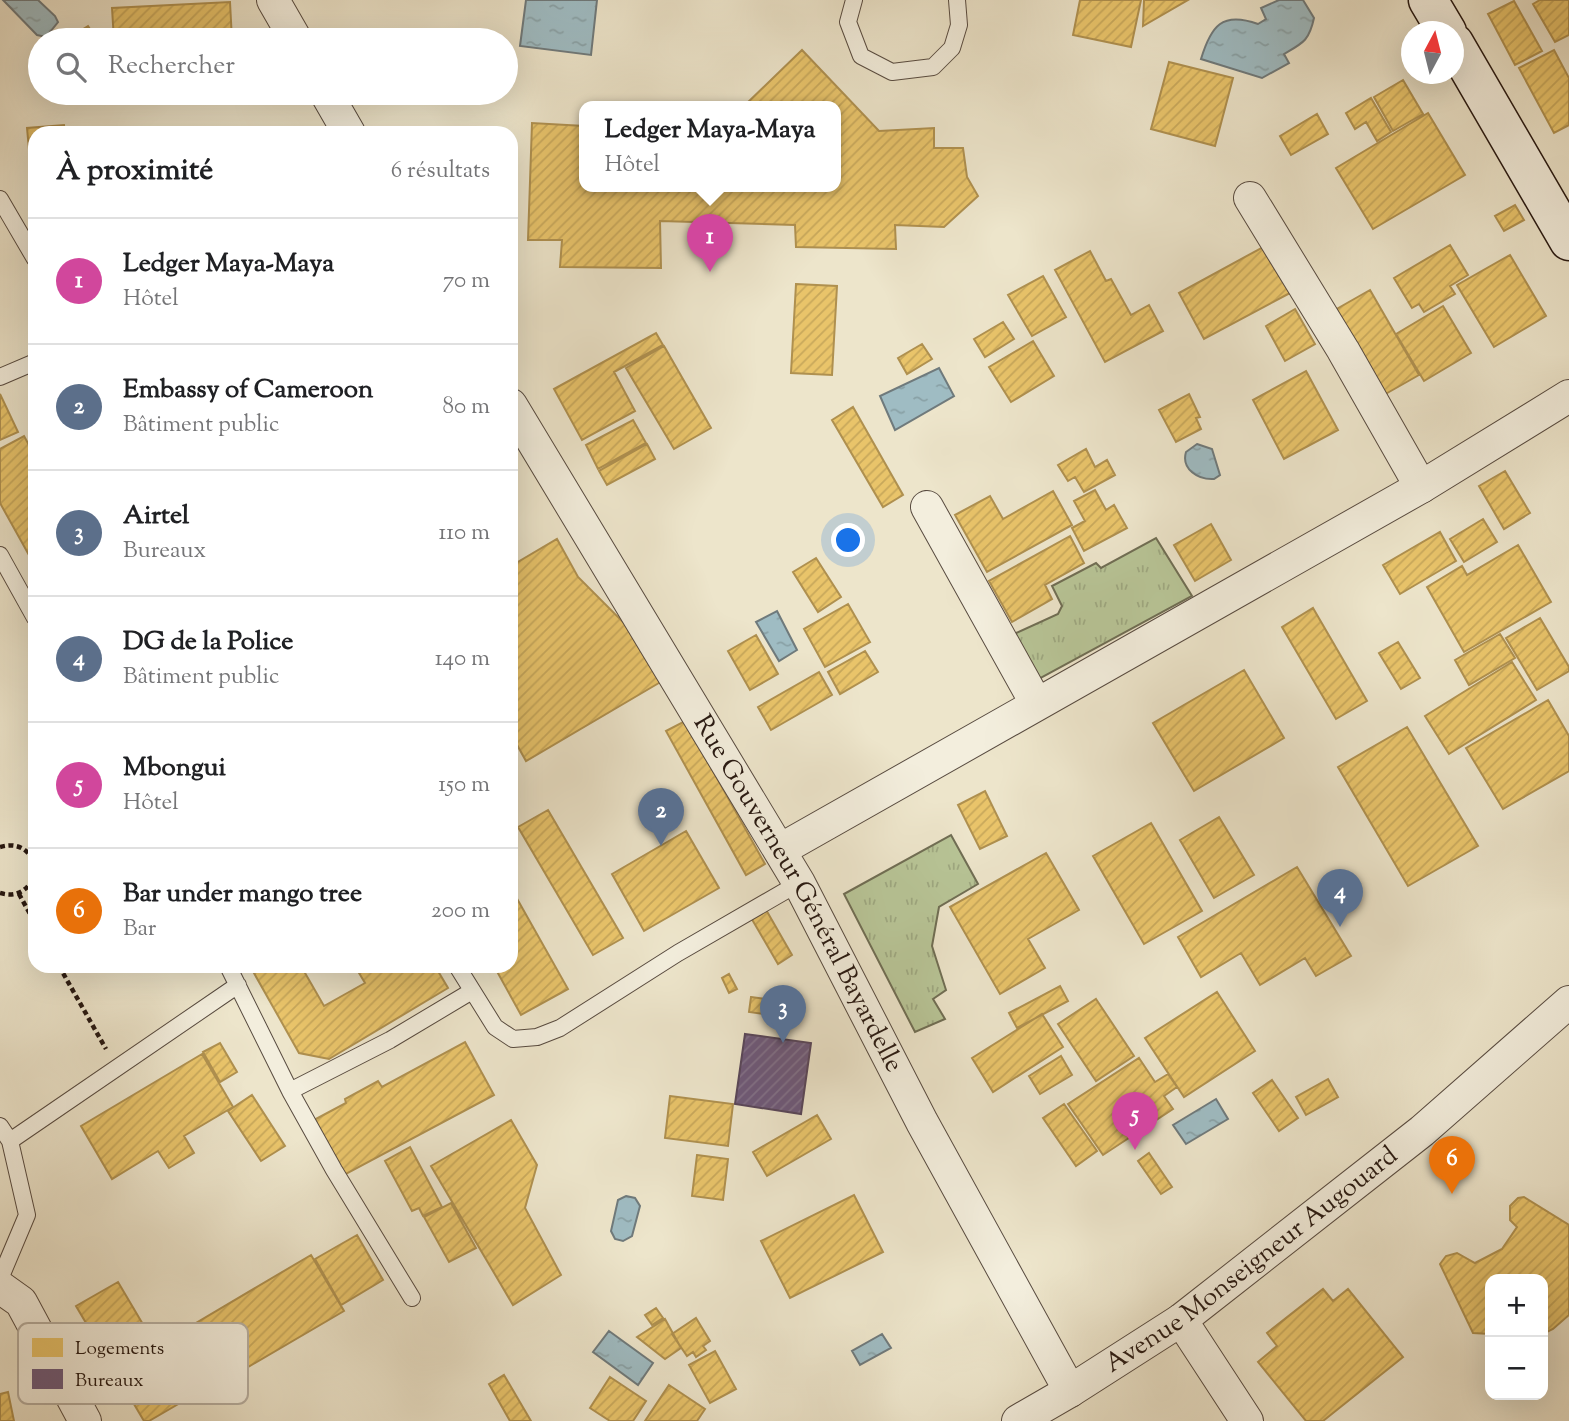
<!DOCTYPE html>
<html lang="fr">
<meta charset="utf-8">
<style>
body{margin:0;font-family:"Sorts Mill Goudy",serif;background:#f6f6f6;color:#202124}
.controls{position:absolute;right:21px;bottom:21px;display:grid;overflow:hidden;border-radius:14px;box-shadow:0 7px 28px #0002}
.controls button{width:63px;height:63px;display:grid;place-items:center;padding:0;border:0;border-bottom:2px solid #e0e0e0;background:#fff;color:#202124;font:35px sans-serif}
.compass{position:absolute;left:1401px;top:21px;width:63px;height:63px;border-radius:50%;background:#fff;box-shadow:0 7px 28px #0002;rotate:7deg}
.you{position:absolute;left:849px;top:541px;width:24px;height:24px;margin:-18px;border:5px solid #fff;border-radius:50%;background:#1a73e8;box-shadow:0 0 0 10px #1a73e833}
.badge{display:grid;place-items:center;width:46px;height:46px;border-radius:50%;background:#8f2418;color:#fff;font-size:23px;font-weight:700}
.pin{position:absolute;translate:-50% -58px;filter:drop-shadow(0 2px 4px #0008)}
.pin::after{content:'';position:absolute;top:37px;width:24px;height:21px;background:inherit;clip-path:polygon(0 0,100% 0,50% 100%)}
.popup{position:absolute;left:579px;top:101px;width:262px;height:91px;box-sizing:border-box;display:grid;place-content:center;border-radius:14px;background:#fff;filter:drop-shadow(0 2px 5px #0005);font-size:23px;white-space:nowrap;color:#757577}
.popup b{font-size:26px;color:#202124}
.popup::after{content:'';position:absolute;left:50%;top:100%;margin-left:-14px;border:14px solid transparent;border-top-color:#fff}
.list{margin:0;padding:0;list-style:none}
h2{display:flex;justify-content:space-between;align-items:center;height:91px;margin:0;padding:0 28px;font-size:30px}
h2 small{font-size:23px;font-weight:400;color:#757577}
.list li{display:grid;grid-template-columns:46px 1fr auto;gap:21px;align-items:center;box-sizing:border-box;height:126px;padding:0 28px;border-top:2px solid #e0e0e0}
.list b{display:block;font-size:26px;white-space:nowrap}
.list p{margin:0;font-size:23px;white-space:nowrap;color:#757577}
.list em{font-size:23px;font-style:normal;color:#757577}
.icon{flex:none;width:38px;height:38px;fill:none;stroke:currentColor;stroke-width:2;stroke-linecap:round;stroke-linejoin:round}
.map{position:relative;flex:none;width:1569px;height:1421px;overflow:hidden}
.search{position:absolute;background:#fff;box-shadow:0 7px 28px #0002;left:28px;top:28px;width:490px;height:77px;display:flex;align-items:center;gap:18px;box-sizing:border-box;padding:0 24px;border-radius:38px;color:#757577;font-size:26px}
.panel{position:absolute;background:#fff;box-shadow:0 7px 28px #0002;left:28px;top:126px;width:490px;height:847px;border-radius:21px}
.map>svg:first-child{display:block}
.grass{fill:url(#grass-tufts);stroke:#706e54;stroke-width:2}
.water{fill:url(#water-ripples);stroke:#6f7a7c;stroke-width:2}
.homes{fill:url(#homes-hatch);stroke:#af904f;stroke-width:2}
.offices{fill:url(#offices-hatch);stroke:#58465a;stroke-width:2}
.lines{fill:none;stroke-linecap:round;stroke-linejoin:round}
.lane-casing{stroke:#584b40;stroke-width:18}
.street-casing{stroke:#584b40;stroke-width:34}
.secondary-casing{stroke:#271811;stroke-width:41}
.path{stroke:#271811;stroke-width:4.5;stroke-dasharray:5 3.5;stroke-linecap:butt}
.lane{stroke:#f3eedd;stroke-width:16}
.street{stroke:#f3eedd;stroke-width:32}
.secondary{stroke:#f3eedd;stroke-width:38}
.labels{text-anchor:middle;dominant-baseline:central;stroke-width:7;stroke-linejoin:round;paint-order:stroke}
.street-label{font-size:26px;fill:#271811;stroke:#f3eedd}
.key{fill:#f3eedd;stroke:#b6aea0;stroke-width:2}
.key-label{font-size:19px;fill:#271811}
</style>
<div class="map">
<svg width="1569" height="1421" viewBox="0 0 1569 1421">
<defs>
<pattern id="grass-tufts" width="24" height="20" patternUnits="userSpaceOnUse" patternTransform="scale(1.75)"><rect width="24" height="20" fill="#b8c597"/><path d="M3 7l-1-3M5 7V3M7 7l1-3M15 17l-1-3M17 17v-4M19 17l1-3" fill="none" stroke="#9ea881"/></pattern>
<pattern id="water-ripples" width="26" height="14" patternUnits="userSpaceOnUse" patternTransform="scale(1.75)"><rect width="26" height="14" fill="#9fbcc3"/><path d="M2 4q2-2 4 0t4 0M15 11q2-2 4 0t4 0" fill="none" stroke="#89a1a6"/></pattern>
<pattern id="homes-hatch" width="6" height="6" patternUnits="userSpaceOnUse" patternTransform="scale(1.75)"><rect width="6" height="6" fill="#e9c46a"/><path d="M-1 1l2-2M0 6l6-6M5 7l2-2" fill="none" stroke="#c8a85b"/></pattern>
<pattern id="offices-hatch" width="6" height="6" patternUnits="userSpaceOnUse" patternTransform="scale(1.75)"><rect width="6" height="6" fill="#6d597a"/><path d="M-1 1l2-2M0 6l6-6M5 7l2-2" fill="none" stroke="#81718a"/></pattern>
</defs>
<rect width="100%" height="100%" fill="#ede5cb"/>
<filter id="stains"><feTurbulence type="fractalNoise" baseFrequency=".00286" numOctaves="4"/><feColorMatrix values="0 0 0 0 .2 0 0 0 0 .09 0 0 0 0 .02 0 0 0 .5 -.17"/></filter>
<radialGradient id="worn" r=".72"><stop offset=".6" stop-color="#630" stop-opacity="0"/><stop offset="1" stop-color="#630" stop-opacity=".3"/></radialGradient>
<path class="grass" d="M1156,538l36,58 -155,84 -23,-46 44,-20 4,-8 -10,-20 44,-23 5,5z
M951,835l27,49 -39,23 -7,39 14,44 -13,9 12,20 -30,13 -71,-138z"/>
<path class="water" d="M3,0h35l17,16 3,6 -12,15 -9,-2z
M526,0h71l-6,55 -71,-9z
M1279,0h24l11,18c-5,23 -11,25 -30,36l5,9 -27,15 -61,-19c10,-33 21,-48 57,-35l8,-5 -5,-11z
M939,368l15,28 -59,34 -15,-34z
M1197,444l15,5 8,26 -6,4c-16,1 -33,-10 -28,-27z
M777,611l20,39 -18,11 -23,-39z
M1216,1099l12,20 -42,25 -13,-19z
M626,1196l9,2 5,8 -8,30 -9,5 -8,-2 -4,-8 7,-31z
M609,1331l44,32 -15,22 -45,-33z
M882,1334l9,14 -31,17 -8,-14z"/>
<path class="homes" d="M1080,0h61l-10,47 -58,-12z
M1144,0h44l-45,26z
M1540,0h29v35l-14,7 -22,-38z
M1514,1l28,50 -27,14 -27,-51z
M230,2l2,38h-118l-2,-32z
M88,26l9,14h-18l-4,-6z
M802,50l77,81 55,-3v20h29l4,29 11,19 -34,31 -49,-2 1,24 -100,-2 -1,-22 -135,-4 1,47 -101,-1 2,-27h-34l4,-117 52,3v60h252v-80h-92z
M1554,50l15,28v47l-15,8 -35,-65z
M1169,62l64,16 -18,68 -64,-17z
M1403,80l20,34 -30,17 -19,-34z
M1371,98l20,34 -14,9 -11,-19 -11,7 -9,-16z
M1428,113l37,62 -92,54 -37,-61z
M1317,114l11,20 -37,21 -11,-19z
M64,125l1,8h-30v38h-4l-4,-43z
M1515,205l9,15 -20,11 -9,-15z
M1450,245l18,30 -18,11 5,8 -31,18 -5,-8 -7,4 -18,-30z
M1265,246l25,47 -86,46 -25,-46z
M1090,251l16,30 5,-2 20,36 18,-10 14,26 -58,31 -50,-92z
M1510,255l36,61 -52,31 -37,-62z
M1043,276l23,41 -34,19 -24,-41z
M796,284l41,2 -5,89 -41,-2z
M1370,290l49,85 -37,21 -49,-85z
M1443,306l28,47 -47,28 -28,-47z
M1295,309l20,35 -30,17 -19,-35z
M1003,322l11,17 -29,18 -11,-18z
M656,333l7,12 -49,27 21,39 -53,29 -28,-51z
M1033,341l21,35 -43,26 -22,-35z
M922,344l10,15 -25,15 -9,-16z
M664,346l47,82 -37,21 -48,-81z
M1306,371l32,59 -54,29 -31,-59z
M0,394l18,38 -18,8z
M1189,394l11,23 -4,1 5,11 -25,13 -17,-32z
M853,407l50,88 -20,12 -51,-87z
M633,420l13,23 -48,26 -12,-24z
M24,436l11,20v110l-35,-63v-54z
M647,444l8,15 -48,26 -8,-14z
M1086,449l9,18 12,-7 8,15 -31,17 -9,-15 -7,4 -10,-16z
M1505,471l25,42 -26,16 -25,-43z
M1095,490l11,20 8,-5 13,23 -43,23 -12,-23 13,-7 -11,-20z
M1053,491l19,34 -85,47 -32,-57 35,-19 13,23z
M1483,519l14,23 -33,20 -14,-23z
M1211,524l20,36 -36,21 -21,-36z
M1440,532l16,29 -56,33 -17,-29z
M1070,536l14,27 -39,22 7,14 -40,23 -23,-41z
M557,539l21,38 66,66 20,37 -138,81 -15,-27v-168z
M1518,545l33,57 -87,50 -37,-65 35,-21 5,9z
M816,558l25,39 -23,15 -25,-40z
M848,604l22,38 -45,25 -21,-38z
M1313,608l54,93 -31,18 -54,-92z
M1540,618l29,49v4l-32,19 -31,-52z
M1500,634l15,24 -46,27 -14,-25z
M756,635l22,39 -28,16 -22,-39z
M1398,642l22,36 -19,11 -22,-36z
M865,651l13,21 -38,22 -12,-22z
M1512,662l24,38 -87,54 -24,-38z
M1244,670l40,68 -90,53 -41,-68z
M819,672l13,23 -61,35 -13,-23z
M1548,700l21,36v35l-66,38 -37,-61z
M685,721l80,143 -19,11 -80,-144z
M1407,727l71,119 -70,40 -70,-119z
M985,791l22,45 -27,13 -22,-44z
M548,810l75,128 -30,17 -75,-128z
M1219,817l35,58 -40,23 -34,-58z
M1151,823l51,88 -58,33 -51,-88z
M686,831l33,57 -75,43 -32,-57z
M1046,853l33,57 -51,29 17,29 -45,26 -50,-87z
M1297,867l54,89 -35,20 -11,-18 -45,27 -19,-32 -40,24 -23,-40z
M511,888l57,101 -47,26 -27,-49h17z
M765,908l27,47 -14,9 -28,-48z
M250,966h51l23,40 41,-23 -9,-15 4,-2h75l13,22 -119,71 -30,-6z
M729,974l8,15 -8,4 -7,-15z
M1060,986l8,15 -51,27 -8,-15z
M1217,992l38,59 -71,46 -39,-59z
M751,997l15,2 -3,15 -14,-2z
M1096,999l38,57 -38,25 -38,-57z
M1042,1014l21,33 -70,45 -21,-34z
M465,1042l29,53 -150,80 -30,-55 32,-17 -1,-4 33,-18 4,6z
M220,1043l17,29 -17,10 -17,-30z
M202,1054l31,53 -49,29 10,17 -25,15 -11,-17 -46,28 -31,-53z
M1061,1056l11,19 -32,19 -11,-18z
M1139,1058l16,24 13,-8 9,13 -13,9 9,13 -70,46 -35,-51z
M1328,1079l10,18 -32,18 -10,-18z
M1272,1080l26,38 -19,13 -26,-38z
M252,1095l33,51 -24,15 -33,-50z
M670,1096l63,8 -5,42 -63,-8z
M1064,1104l33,47 -21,15 -33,-48z
M817,1115l14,24 -64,37 -14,-24z
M511,1120l26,45 -12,43 36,67 -48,30 -82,-139z
M410,1147l32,60 -19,9 -4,-8 -7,3 -27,-50z
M1149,1153l23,34 -11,7 -23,-33z
M697,1155l31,4 -5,41 -31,-4z
M854,1195l29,57 -93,46 -29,-57z
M1524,1197l45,28v90l-16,14 -10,5v-55h-53v55l-17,-1 -33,-69 6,-8 11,-3 18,10 27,-14 15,-22 -7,-7v-14l8,-8z
M451,1203l25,45 -27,14 -25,-45z
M357,1235l26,45 -42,25 -26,-46z
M311,1255l33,56 -154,90 -33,-55z
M118,1282l69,117 -38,22h-5l-68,-115z
M1323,1289l10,12 15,-12 55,68 -80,64h-17l-48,-59 19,-16 -10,-13z
M656,1308l7,10 -11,7 -7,-10z
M696,1318l14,23 -7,5 3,4 -10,7 -3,-5 -6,4 -15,-22z
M665,1319l16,29 -16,11 -28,-22z
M715,1351l21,38 -26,14 -21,-38z
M504,1375l27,46h-21l-21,-37z
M610,1377l36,24 -13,20h-23l-20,-13z
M669,1385l36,24 -8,12h-52z
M8,1392l6,29h-14v-27z"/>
<path class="offices" d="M745,1034l66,9 -10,71 -66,-10z"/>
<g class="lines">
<defs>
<path id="lane" d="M854,0l-6,22 13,34 31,16 41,-5 19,-19 7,-23 -2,-25
M0,199l35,60
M0,377l35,-15
M0,555l35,63
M228,966l62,125 44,79 78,128
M457,966l38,61 18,12 24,-2 23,-9 118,-75 121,-70
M290,1091l100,-51 82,-49
M0,1126l10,15 17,74 -27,64
M10,1141l228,-156"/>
<g id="street">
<path d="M273,0l23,40"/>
<path d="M326,93l23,40"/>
<path d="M1250,198l93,152 78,137"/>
<path id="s1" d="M511,405l288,478 123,239 148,269"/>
<path d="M927,507l109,196"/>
<path d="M780,850l641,-363 148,-91"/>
<path d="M0,1287l21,15 64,119"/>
<path d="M1181,1320l66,101"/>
<path id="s2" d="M1018,1421l52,-30 111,-71 241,-189 147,-129"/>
</g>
<path id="secondary" d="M1428,0l19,32
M1454,43l115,198"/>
</defs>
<use href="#lane" class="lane-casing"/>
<use href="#street" class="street-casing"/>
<use href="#secondary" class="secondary-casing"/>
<path class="path" d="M0,847c17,-5 30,2 35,19
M28,852l7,-3
M0,893c17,5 29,-3 35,-19
M19,894l16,29
M59,966l47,83"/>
<use href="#lane" class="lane"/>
<use href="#street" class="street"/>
<use href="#secondary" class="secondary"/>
</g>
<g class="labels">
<g class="street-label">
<text stroke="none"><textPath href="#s1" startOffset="567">Rue Gouverneur Général Bayardelle</textPath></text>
<text stroke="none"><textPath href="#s2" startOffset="284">Avenue Monseigneur Augouard</textPath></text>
</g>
</g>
<rect x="18" y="1323" width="230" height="81" rx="10" class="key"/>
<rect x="32" y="1338" width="31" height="19" fill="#e9c46a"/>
<rect x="32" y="1369" width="31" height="20" fill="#6d597a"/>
<g class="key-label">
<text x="75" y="1354">Logements</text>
<text x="75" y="1386">Bureaux</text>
</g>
<rect width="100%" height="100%" filter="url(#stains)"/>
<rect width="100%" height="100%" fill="url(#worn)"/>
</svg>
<div class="controls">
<button>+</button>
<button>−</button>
</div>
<svg class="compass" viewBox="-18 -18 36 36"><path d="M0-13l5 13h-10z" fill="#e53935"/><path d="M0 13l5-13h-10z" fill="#757577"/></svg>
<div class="you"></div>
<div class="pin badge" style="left:710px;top:272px;background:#d1479c">1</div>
<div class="popup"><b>Ledger Maya-Maya</b>Hôtel</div>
<div class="pin badge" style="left:661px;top:846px;background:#5c6f8a">2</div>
<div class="pin badge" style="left:783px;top:1043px;background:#5c6f8a">3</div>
<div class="pin badge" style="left:1340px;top:927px;background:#5c6f8a">4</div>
<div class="pin badge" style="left:1135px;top:1150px;background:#d1479c">5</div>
<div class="pin badge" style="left:1452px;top:1194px;background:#e8710a">6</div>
<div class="search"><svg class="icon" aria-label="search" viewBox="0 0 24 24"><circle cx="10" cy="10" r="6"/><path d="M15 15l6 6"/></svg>Rechercher</div>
<section class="panel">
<h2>À proximité<small>6 résultats</small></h2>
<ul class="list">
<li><span class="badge" style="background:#d1479c">1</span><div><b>Ledger Maya-Maya</b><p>Hôtel</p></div><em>70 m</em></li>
<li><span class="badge" style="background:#5c6f8a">2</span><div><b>Embassy of Cameroon</b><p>Bâtiment public</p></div><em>80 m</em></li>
<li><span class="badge" style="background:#5c6f8a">3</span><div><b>Airtel</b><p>Bureaux</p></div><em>110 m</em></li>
<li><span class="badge" style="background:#5c6f8a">4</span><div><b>DG de la Police</b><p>Bâtiment public</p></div><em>140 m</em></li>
<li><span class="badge" style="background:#d1479c">5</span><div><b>Mbongui</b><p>Hôtel</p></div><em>150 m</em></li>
<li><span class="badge" style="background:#e8710a">6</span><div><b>Bar under mango tree</b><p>Bar</p></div><em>200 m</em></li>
</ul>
</section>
</div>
